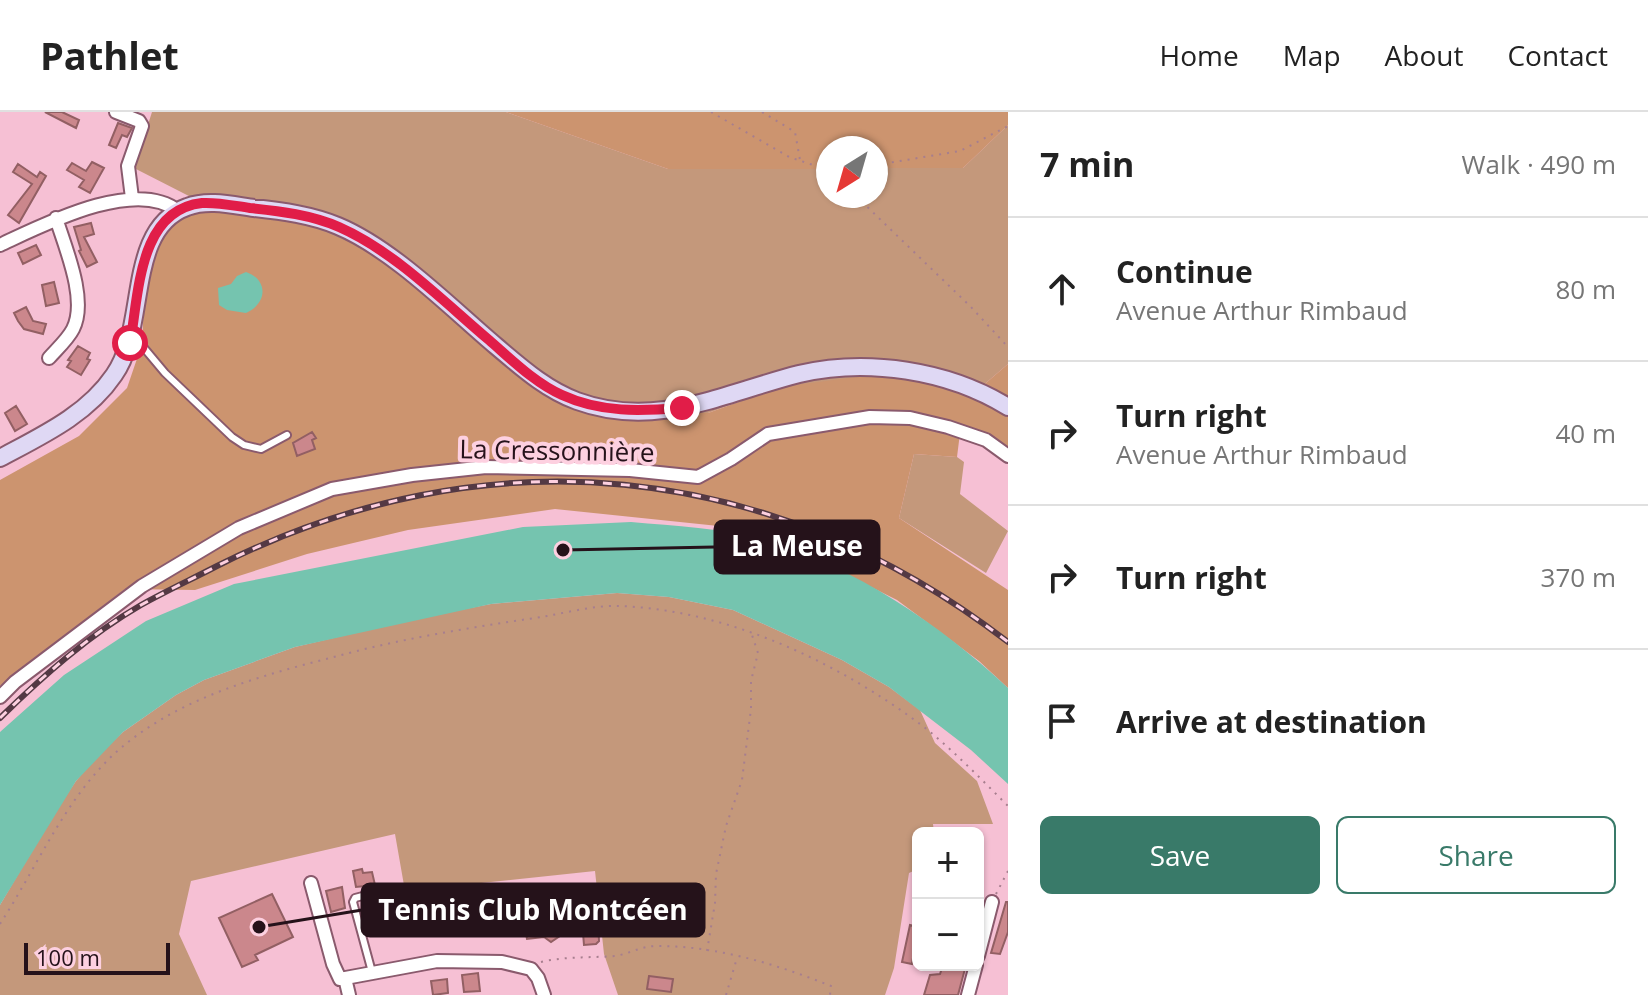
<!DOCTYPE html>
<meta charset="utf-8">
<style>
body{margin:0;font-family:"Open Sans",sans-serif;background:#f2f2f2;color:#222}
.controls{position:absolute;right:24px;bottom:24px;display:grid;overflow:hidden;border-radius:12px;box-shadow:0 2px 6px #0004}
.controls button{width:72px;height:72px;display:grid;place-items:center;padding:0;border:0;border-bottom:2px solid #e0e0e0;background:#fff;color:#222;font:40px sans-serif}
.compass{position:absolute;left:816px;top:24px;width:72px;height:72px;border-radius:50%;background:#fff;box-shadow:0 2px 6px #0004;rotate:217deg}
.scale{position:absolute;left:24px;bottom:20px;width:146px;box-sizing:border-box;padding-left:8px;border:4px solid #25121a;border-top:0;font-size:22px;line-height:28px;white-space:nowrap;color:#25121a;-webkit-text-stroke:6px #fdd0e0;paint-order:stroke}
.stop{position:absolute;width:24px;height:24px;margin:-18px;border:6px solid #e11d48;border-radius:50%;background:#fff}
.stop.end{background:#e11d48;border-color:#fff;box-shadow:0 2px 8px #0008}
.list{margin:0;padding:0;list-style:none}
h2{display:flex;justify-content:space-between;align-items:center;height:104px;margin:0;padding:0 32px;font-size:34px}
h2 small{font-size:26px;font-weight:400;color:#767676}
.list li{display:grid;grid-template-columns:52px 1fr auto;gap:24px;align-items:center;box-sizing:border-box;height:144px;padding:0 32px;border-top:2px solid #e0e0e0}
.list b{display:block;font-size:30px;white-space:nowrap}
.list p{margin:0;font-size:26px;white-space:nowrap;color:#767676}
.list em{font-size:26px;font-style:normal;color:#767676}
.actions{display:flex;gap:16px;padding:24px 32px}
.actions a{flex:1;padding:18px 0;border:2px solid #397a69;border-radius:12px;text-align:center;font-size:28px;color:#397a69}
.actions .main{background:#397a69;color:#fff}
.icon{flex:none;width:44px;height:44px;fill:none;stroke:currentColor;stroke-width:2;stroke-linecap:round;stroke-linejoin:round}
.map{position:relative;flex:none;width:1008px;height:883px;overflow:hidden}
header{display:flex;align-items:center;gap:48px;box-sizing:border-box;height:112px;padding:0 40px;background:#fff;border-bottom:2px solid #e0e0e0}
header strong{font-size:38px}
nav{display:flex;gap:44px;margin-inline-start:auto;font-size:28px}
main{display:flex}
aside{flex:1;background:#fff}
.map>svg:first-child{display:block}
.green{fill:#c4987b}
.forest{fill:#cc946f}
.water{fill:#75c4af}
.building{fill:#cb878c;stroke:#925f63;stroke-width:2}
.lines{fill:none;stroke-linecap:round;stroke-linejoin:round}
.lane-casing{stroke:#8a5a6d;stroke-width:10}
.street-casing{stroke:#8a5a6d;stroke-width:16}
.secondary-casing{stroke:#8a5a6d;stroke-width:20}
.path{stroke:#a77e8e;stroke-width:2;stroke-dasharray:2 6;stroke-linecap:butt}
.lane{stroke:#fff;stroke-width:6}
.street{stroke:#fff;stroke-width:12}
.secondary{stroke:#dfd8f4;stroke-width:16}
.rail-casing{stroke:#543944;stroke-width:6}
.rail{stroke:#fdd0e0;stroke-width:3;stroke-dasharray:9;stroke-linecap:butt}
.route{stroke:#e11d48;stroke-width:10}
.labels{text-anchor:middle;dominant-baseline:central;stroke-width:8;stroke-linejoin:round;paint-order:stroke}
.street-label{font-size:26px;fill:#25121a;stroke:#fdd0e0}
.leader{fill:none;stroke:#25121a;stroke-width:3}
.callout-dot{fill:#25121a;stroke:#fdd0e0;stroke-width:3}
.callout{fill:#25121a;stroke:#25121a;stroke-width:3}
.callout-label{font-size:28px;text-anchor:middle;font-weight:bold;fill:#fff}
</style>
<header>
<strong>Pathlet</strong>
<nav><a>Home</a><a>Map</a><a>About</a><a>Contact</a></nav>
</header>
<main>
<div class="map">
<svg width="1008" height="883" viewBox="0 0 1008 883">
<rect width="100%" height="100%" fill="#f6c0d4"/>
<path class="green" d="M152,0h354l162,57h160v27h48v-28h87l45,-43v239l-35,30 -193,-7 -72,26h-94l-480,-245z
M914,342l43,3 7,5 -4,32 48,37 -22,42 -87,-55z
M617,481l52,4 64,13 109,50 47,27 31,23 15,33 42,38 16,43h-60l1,9h-16v36l-9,4 -15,95 -9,27h-267l-14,-41 -9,-83 -190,20 -10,-57 -204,47 -12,53 28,61h-207v-90l53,-90 23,-34 22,-26 25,-23 53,-37 28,-15 91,-33 123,-29 73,-14z"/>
<path class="forest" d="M506,0h502v13l-45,43h-87v-20h-48v21h-160z
M201,92l77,9 91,37 75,59 87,75 83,29h94l72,-26 107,-14 86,21 35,-30v88l-47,-27 -4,32 -43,-3 -15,64 109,72v98l-29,-27 -82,-61 -66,-33 -67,-27 -36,-13 -173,-18 -147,21 -101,24 -112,36 -70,-1 -125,97v-206l79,-44 48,-48 15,-44 3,-62 22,-55z"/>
<path class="water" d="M246,160c23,8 21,32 0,41l-19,-3 -8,-5 -1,-17 13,-4 6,-8z
M631,410c44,4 91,6 133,18 91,27 176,84 244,148v96l-37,-34 -82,-63 -47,-27 -109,-50 -64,-13 -52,-4 -126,11 -196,43 -91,33 -28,15 -53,37 -47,49 -76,124v-173l64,-57 82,-54 88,-37 289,-57z"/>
<path class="building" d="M45,0h17l17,8 -3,8z
M118,11l14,5 -5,9 -5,-2 -6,13 -7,-3z
M92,50l12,6 -14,25 -11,-6 5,-7 -17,-10 5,-7 14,8z
M18,52l19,13 3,-5 6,4 -27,47 -11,-8 24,-31 -19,-12z
M91,111l3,11 -10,3 13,25 -10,5 -8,-16 2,-1 -7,-23z
M36,133l5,10 -18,9 -5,-11z
M54,170l5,21 -13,3 -4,-21z
M26,195l7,14 13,3 -3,10 -19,-5 -6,-8 -4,-8z
M78,234l12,7 -3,6 3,1 -9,15 -14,-8 4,-6 -3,-1z
M16,294l11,18 -12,7 -10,-18z
M312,320l4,6 -4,2 3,9 -18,7 -4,-13z
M362,757l1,4 9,-1 3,13 -19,2 -3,-16z
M342,775l3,21 -14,4 -5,-21z
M272,782l21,43 -38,18 3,5 -16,7 -23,-49z
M1006,790h2v30l-8,22 -9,-1z
M598,808l1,21 -3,3 -12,1 -1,-12 -23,3 -9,6 -7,-5 -17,2 -2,-11z
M910,813l8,2 -6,37 -10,-2z
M943,853h23l-8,30h-34l6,-20 10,-1z
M478,861l2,18 -16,1 -2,-17z
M649,864l24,3 -2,13 -24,-3z
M447,867l1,14 -15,2 -2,-14z"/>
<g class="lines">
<defs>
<path id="lane" d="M134,224l31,37 67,64 12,8 17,4 26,-14
M372,860l-19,-70 2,-4 19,-5"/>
<path id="street" d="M116,0l23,9 3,5 -14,40 4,32
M0,133c43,-20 135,-68 178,-34
M49,246c8,-9 19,-19 24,-29 15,-29 -8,-82 -17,-111
M0,585l15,-15 127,-96 97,-58 93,-39 80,-14 74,-8 144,3 68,7 33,-18 37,-25 102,-17 40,1 38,9 38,13 22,16
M311,771l22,81 7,15 97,-18 65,1 29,7 7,9 6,17
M978,844l14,-54
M345,866l4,17
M968,883l8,-30"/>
<path id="secondary" d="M0,346c41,-22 87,-43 114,-83 34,-47 11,-146 73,-168 21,-8 45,-2 67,1 28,3 58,7 84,18 55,23 112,81 158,120 25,21 49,43 81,55 79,29 147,-8 222,-27 68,-16 149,-4 209,33"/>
</defs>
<use href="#lane" class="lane-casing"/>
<use href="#street" class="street-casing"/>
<use href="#secondary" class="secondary-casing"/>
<path class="path" d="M711,0l78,45 39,13
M762,0l33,20 5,28
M876,53l84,-14 48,-25
M856,84l115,111 37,40
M996,782l12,-23
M0,812c37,-57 64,-123 114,-170 64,-58 150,-79 231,-100 65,-17 130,-27 196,-37 25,-4 53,-12 78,-11 109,4 219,56 305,121 30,24 57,52 84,79
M707,839l8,-48 1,-29 10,-48 16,-46 9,-71v-28l7,-28 -6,-18
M541,850c25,-6 49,-4 74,-6 14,-2 26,-10 42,-10 60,0 119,18 174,40l-1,9
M726,883l11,-37"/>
<use href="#lane" class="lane"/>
<use href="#street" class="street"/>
<use href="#secondary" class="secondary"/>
<defs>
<path id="rail" d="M0,606c43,-42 89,-83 141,-113 25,-14 51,-26 76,-39 268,-135 554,-107 791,76"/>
</defs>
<use href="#rail" class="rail-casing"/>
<use href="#rail" class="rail"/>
</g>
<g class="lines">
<path class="route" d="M130,231c9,-48 8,-133 72,-140 16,-1 33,3 48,5 30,3 62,7 89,19 55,24 105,75 150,113 23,20 46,43 73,55 39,18 78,16 120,13"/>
</g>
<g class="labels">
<g class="street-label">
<text transform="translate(557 338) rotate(1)">La Cressonnière</text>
</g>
</g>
<path class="leader" d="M563 438L715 435M259 815L362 798"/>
<g class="callout-dot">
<circle cx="563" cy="438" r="8"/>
<circle cx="259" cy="815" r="8"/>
</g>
<g class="callout">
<rect x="715" y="409" width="164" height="52" rx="8"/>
<rect x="362" y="772" width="342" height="52" rx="8"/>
</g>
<g class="callout-label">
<text x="797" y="444">La Meuse</text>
<text x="533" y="808">Tennis Club Montcéen</text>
</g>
</svg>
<div class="controls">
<button>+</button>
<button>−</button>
</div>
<svg class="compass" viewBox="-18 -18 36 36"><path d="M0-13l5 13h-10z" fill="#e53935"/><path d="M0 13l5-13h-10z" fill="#767676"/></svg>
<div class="scale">100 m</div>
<div class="stop" style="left:130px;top:231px"></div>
<div class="stop end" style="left:682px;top:296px"></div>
</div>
<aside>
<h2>7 min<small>Walk · 490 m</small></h2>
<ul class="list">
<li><svg class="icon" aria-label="ahead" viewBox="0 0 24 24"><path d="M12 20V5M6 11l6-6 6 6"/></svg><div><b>Continue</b><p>Avenue Arthur Rimbaud</p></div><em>80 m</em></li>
<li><svg class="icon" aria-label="right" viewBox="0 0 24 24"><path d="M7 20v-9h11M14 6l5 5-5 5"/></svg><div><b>Turn right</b><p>Avenue Arthur Rimbaud</p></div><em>40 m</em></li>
<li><svg class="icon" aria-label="right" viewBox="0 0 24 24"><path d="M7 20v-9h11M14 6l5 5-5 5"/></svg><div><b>Turn right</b></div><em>370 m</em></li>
<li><svg class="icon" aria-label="arrive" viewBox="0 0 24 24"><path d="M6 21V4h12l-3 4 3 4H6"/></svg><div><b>Arrive at destination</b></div></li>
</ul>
<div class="actions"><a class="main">Save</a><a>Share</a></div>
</aside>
</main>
